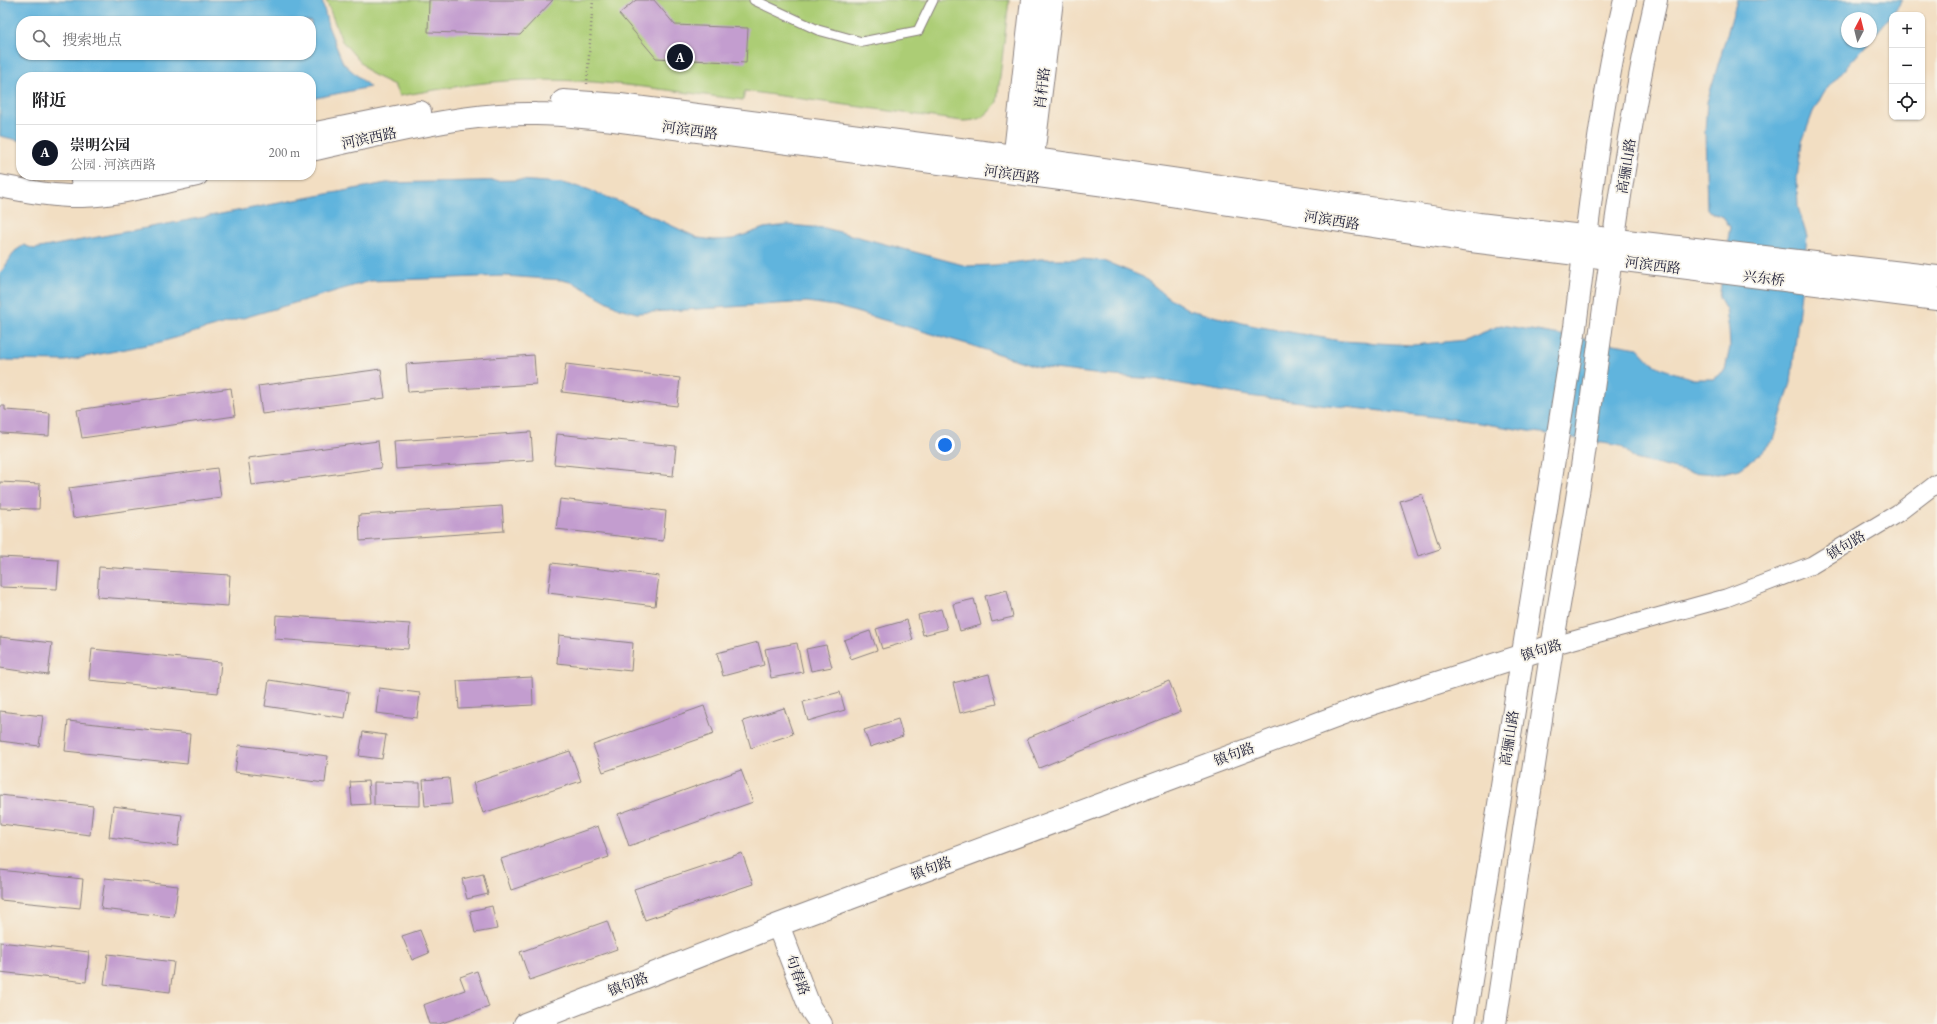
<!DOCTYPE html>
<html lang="zh">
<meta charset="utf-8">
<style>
body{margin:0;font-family:"EB Garamond","Noto Serif SC",serif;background:#f2f2f2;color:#202124}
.controls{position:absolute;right:12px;top:12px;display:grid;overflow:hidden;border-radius:8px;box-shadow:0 1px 3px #0004}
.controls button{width:36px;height:36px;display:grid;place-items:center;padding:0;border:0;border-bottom:1px solid #e0e0e0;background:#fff;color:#202124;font:20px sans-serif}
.compass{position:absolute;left:1841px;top:12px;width:36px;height:36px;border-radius:50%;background:#fff;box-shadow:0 1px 3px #0004;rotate:7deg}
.you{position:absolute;left:945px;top:445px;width:14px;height:14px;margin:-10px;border:3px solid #fff;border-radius:50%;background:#1a73e8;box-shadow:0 0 0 6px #1a73e833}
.badge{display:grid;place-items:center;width:26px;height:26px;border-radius:50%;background:#111827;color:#fff;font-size:13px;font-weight:700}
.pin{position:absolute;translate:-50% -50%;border:2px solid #fff;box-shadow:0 1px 4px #0006}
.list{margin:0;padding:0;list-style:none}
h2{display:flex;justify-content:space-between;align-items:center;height:52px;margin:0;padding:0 16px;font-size:17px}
h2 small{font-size:13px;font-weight:400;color:#757577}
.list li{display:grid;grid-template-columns:26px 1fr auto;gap:12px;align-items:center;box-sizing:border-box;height:56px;padding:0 16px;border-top:1px solid #e0e0e0}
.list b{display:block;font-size:15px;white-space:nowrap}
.list p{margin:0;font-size:13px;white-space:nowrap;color:#757577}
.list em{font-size:13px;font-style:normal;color:#757577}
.icon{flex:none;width:22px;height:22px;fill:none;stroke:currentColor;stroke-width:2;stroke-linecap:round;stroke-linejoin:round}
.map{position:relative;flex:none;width:1937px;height:1024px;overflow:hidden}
.search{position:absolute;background:#fff;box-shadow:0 1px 3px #0004;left:16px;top:16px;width:300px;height:44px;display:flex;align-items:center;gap:10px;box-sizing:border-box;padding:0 14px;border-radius:16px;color:#757577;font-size:15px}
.panel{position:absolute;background:#fff;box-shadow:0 1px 3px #0004;left:16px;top:72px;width:300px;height:108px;border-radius:16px}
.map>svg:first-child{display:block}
.green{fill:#accd75;stroke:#677858}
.water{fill:#61b4dd;stroke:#426b8c;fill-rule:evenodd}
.building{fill:#c39dcf}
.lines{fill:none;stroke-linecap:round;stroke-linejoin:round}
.lane-casing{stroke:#8a807e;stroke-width:11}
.street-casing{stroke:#8a807e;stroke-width:19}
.secondary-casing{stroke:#8a807e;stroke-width:24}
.primary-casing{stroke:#8a807e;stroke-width:24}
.path{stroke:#8a807e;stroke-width:2.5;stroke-dasharray:1 3;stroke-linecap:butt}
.lane{stroke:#fff;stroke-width:9}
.street{stroke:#fff;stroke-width:17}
.secondary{stroke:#fff;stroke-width:22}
.primary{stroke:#fff;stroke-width:22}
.labels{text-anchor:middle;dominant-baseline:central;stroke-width:3.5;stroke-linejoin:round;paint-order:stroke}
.street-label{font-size:14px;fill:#22223b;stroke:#f7f3e8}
</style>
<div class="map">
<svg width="1937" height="1024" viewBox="0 0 1937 1024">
<rect width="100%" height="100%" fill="#f7f3e8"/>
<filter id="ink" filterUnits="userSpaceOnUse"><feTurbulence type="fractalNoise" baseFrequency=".025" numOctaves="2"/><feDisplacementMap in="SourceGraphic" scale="8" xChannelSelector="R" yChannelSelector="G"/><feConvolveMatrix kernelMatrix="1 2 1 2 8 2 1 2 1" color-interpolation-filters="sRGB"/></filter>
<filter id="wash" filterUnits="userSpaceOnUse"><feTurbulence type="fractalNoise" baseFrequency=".012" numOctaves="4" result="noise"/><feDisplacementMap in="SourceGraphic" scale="16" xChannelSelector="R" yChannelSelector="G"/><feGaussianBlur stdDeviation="0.9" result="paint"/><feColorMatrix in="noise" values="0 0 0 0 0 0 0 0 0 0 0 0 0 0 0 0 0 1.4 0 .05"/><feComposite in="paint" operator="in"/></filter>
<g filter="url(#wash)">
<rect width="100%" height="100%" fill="#f2dec2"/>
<path class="green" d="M326,0h683l-12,102c-10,14 -17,19 -35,19l-217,-30 -2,9c-66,-8 -133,-20 -200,-20 -49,-1 -96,8 -144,16l-5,-11 -23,-11 -29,-33z"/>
<path class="water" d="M0,0h322l6,26 15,37 27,24 -59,12v-22h-290v64l-21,-5zM21,21h290v34h-290z
M1737,0h166l-32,40v-22h-24v24h22l-45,50 -11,20 -11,30 -5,36 1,29 9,30 -16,146 -18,57 -13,14 -21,15 -21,5 -30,-2 -53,-13 -14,-13 -160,-26 -213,-24 -94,-17 -52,-4 -63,-8 -72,-23 -132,-38 -28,-4 -170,11 -18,-5 -45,-25 -12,-3 -57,-4 -135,5 -209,61 -96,19 -65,-1v-86l15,-23 9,-6 10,4 352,-66 132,-3 44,3 25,6 45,18 66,31 17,2 18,-1 31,-11 24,-3 37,3 142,38 28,-1 45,-6h41l23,2 39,16 25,20 21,13 66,16 86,15 72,4 52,-5 36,-15 137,23 14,15 11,6 31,10h19l12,-9 5,-23 -1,-17 -3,-20 -7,-12 11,-71 -6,-9 -17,-8 -2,-79 2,-29z"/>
<g id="blocks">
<path class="building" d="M429,0h124l-33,35 -92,-3z
M636,0h18l21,25 73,3 -2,35 -90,-5 -37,-44z
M534,355l2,29 -128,8 -2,-28z
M566,364l114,14 -3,28 -115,-14z
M381,369l4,29 -123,16 -4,-28z
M231,388l4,28 -153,22 -5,-28z
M0,406h5v4l45,3 -1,23 -47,-3 -2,-1z
M531,432l2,28 -137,9 -2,-28z
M557,434l119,12 -3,30 -119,-12z
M378,441l3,27 -129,17 -4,-27z
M217,468l4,29 -148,21 -4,-30z
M0,482l40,2 -1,25 -39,-1z
M1422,494l18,55 -22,7 -18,-55z
M560,499l106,12 -3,30 -107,-12z
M502,506l2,25 -144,10 -1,-26z
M0,557l59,3 -2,29 -57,-2z
M552,563l107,13 -4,30 -107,-13z
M99,567l131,8 -2,31 -131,-9z
M1007,590l6,27 -21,5 -7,-26z
M974,599l7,26 -21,6 -7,-27z
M941,609l6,20 -24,6 -5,-20z
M276,615l134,9 -2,25 -133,-10z
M907,620l6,20 -31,9 -6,-20z
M870,631l7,19 -26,9 -7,-19z
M559,635l74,8 -2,28 -74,-8z
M0,637l52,6 -4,32 -48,-7z
M758,642l6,23 -41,11 -6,-23z
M797,643l6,29 -32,6 -6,-29z
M826,645l6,22 -21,4 -5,-22z
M92,649l129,13 -3,31 -129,-13z
M989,674l8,30 -37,9 -7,-30z
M532,677l1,28 -74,4 -2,-28z
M269,680l80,12 -4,26 -80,-12z
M1169,681l12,30 -142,57 -12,-30z
M379,688l41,5 -3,25 -41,-5z
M840,692l5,18 -37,11 -5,-19z
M704,706l10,28 -111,38 -10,-27z
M784,708l9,26 -42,14 -8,-27z
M0,711l43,5 -4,30 -39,-5z
M898,719l5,17 -33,11 -6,-17z
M68,721l122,13 -3,30 -122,-13z
M363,732l23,3 -4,24 -23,-3z
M239,745l89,11 -3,27 -90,-11z
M570,751l11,30 -98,32 -10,-30z
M741,770l12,32 -124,44 -11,-32z
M449,778l3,26 -27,2 -2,-26z
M368,781l2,23 -18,1 -2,-23z
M374,782l46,1v23l-46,-1z
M0,795l93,11 -3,29 -90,-11z
M113,806l69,9 -4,31 -69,-9z
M598,826l11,31 -98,33 -10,-31z
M742,853l11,31 -108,36 -11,-31z
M0,870l83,9 -3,29 -80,-8z
M483,874l5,20 -21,5 -5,-20z
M105,878l73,8 -4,31 -73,-8z
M492,906l5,23 -22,4 -5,-22z
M607,921l10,28 -87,31 -10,-28z
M420,930l9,23 -17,7 -10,-24z
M0,942l89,10 -3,30 -86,-10z
M108,954l66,8 -4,30 -66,-8z
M477,971l12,36 -50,17h-10l-6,-19 42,-15 -5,-13z"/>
</g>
</g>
<g filter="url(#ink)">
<use href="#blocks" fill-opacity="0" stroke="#8a807e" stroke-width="1"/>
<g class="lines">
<defs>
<path id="lane" d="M754,0l64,30 44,12 56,-11 15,-31"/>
<path id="street" d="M1552,646l174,-48 86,-33 86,-52 39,-30"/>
<path id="secondary" d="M563,101l57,4 394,51 465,68 458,53
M311,134l109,-22
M311,150c70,-15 154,-38 225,-36 26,0 52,4 78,6l499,66 350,54 474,59
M1013,170l19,-170
M1031,173l21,-173
M82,181l43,-6
M0,186c27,5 55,11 82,10 39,-1 77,-13 115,-21
M778,925l32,83 11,16
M525,1024l253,-99 587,-219 187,-60"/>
<path id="primary" d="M1464,1024l111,-697c14,-109 24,-220 50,-327
M1495,1024c19,-125 37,-251 57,-376 10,-65 23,-130 32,-195 22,-151 38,-304 72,-453"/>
</defs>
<use href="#lane" class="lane-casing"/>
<use href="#street" class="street-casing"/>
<use href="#secondary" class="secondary-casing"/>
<use href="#primary" class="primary-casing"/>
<path class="path" d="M587,84l6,-84"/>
<use href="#lane" class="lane"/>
<use href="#street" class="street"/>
<use href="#secondary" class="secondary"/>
<use href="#primary" class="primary"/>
</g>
</g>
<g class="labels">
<g class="street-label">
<text transform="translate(1042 88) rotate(-83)">肖杆路</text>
<text transform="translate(690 130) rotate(8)">河滨西路</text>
<text transform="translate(369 138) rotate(-12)">河滨西路</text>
<text transform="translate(1626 166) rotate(-81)">高骊山路</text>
<text transform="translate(1012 174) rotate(8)">河滨西路</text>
<text transform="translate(1332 220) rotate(9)">河滨西路</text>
<text transform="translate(1653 265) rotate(7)">河滨西路</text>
<text transform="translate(1764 278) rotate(7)">兴东桥</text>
<text transform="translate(1846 545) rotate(-31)">镇句路</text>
<text transform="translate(1541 650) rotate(-17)">镇句路</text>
<text transform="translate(1509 738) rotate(-81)">高骊山路</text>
<text transform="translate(1234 754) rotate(-20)">镇句路</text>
<text transform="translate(931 868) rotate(-20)">镇句路</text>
<text transform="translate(798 975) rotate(69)">句春路</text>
<text transform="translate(628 984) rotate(-21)">镇句路</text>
</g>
</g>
</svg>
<div class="controls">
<button>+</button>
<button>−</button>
<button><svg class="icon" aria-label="locate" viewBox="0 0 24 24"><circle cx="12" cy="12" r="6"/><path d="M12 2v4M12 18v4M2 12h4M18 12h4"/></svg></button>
</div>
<svg class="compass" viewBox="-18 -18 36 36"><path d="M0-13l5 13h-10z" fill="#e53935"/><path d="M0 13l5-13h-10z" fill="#757577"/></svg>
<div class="you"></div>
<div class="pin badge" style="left:680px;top:57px">A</div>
<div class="search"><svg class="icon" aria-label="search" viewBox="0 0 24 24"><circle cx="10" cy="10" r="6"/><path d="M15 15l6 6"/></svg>搜索地点</div>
<section class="panel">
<h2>附近<small></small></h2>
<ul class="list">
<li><span class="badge">A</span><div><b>崇明公园</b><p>公园 · 河滨西路</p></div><em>200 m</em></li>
</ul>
</section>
</div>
